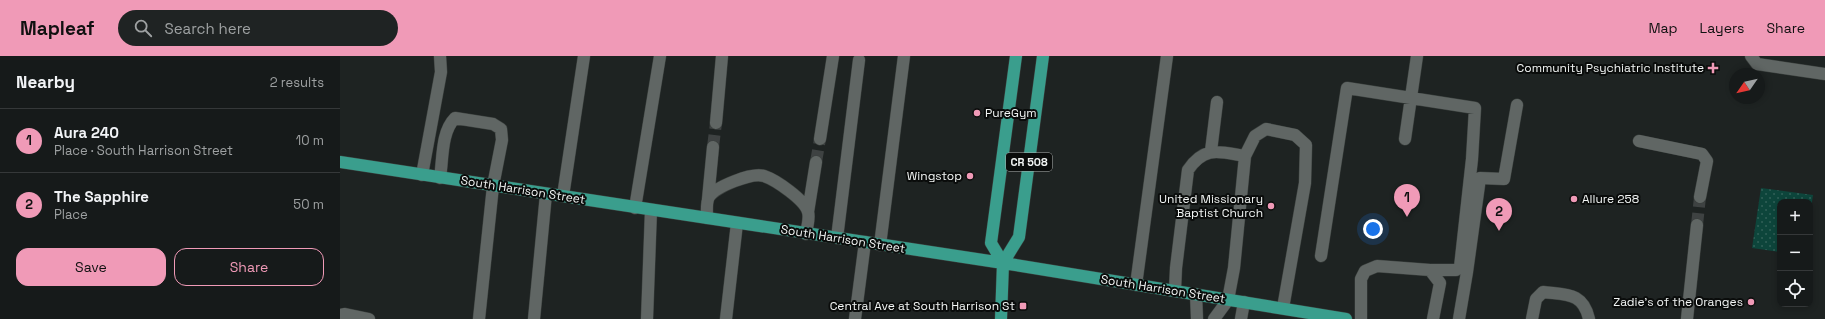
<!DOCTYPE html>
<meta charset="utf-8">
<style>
body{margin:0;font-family:"Space Grotesk",sans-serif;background:#1f2323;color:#f1f3f6}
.controls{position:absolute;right:12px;bottom:12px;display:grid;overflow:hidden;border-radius:8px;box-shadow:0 2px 6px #0003}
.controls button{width:36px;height:36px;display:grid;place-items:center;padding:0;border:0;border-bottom:1px solid #353839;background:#161a1a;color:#f1f3f6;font:20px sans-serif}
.compass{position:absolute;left:1389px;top:12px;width:36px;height:36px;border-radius:50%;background:#161a1a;box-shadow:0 2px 6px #0003;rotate:236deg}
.you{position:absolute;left:1033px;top:173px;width:14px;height:14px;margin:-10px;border:3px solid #fff;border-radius:50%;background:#1a73e8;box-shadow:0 0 0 6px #1a73e833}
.badge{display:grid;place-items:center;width:26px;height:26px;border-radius:50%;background:#f09ab7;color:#111;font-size:13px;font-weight:700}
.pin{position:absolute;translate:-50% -33px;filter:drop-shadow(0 1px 2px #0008)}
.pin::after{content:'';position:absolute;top:21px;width:14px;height:12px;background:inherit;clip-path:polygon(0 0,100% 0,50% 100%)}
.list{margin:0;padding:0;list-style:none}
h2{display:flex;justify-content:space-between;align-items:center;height:52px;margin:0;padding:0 16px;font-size:17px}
h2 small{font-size:13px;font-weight:400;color:#9ea1a2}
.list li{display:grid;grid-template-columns:26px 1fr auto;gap:12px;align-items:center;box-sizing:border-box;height:64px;padding:0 16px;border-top:1px solid #353839}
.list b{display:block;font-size:15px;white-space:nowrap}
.list p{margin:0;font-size:13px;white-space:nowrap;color:#9ea1a2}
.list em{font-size:13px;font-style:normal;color:#9ea1a2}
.actions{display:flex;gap:8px;padding:12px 16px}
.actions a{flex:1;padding:9px 0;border:1px solid #f09ab7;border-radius:12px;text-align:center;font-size:14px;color:#f09ab7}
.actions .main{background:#f09ab7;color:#111}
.icon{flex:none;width:22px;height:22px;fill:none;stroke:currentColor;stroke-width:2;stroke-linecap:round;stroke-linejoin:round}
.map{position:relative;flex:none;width:1485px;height:263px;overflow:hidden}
header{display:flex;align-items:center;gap:24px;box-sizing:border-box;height:56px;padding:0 20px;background:#f09ab7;color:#111}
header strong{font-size:19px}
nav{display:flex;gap:22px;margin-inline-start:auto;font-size:14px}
.search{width:280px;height:36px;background:#1f2323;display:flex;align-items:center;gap:10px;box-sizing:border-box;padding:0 14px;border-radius:22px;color:#9ea1a2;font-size:15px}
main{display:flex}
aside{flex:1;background:#161a1a}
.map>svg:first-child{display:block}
.grass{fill:url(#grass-dots)}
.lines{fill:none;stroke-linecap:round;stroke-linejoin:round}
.minor-tunnel{stroke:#3e4242;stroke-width:12;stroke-dasharray:12 6;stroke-linecap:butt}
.minor-casing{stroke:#3b403e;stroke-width:13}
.major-casing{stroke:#3b403e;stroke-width:13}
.minor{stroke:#606664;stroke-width:12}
.major{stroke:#3a9e8d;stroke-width:12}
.poi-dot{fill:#f09ab7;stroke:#0a0c0b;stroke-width:1.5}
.labels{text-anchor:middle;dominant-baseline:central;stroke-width:4;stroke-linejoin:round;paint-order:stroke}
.shield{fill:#0a0c0b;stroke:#acafae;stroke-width:1}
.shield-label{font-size:11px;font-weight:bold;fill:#f2f5f4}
.poi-label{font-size:12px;fill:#f2f5f4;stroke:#0a0c0b;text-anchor:end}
.street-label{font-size:12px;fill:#f2f5f4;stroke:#0a0c0b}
</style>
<header>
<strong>Mapleaf</strong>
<div class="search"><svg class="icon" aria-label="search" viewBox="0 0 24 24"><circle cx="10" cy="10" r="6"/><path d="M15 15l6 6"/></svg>Search here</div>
<nav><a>Map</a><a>Layers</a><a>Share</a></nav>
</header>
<main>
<aside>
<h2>Nearby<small>2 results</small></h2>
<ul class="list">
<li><span class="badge">1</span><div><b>Aura 240</b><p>Place · South Harrison Street</p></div><em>10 m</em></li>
<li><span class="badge">2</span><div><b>The Sapphire</b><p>Place</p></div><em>50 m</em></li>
</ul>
<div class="actions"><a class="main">Save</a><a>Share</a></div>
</aside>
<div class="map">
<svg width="1485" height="263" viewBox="0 0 1485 263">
<defs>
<pattern id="grass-dots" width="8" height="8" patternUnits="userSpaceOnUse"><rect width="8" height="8" fill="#0d453b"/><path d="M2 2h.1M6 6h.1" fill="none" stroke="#316058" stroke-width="1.8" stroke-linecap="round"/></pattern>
</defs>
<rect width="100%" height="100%" fill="#1e2322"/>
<path class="grass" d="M1421,132l52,7 -3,20v-13h-30v50l-28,-4z"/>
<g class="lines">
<path class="minor-tunnel" d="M373,91l3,-24
M476,106l4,-23
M1357,169l3,-28"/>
<defs>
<path id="minor" d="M1411,0l6,8 68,10
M376,67l6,-67
M480,83l13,-83
M1065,83l12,-83
M1299,85l63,13 5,7 -7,36
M871,95l6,-49
M82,119l19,-103 -1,-16
M100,122c3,-19 1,-46 15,-60l38,6 8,5 1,11 -9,46 -14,133
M223,140l21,-140
M368,143l5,-52
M295,152l25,-152
M468,156l8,-50
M367,162c0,-6 -1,-16 2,-21 6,-10 43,-25 55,-21 12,4 41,24 44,36 2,6 -1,15 -2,22
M497,182l22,-178
M540,189l24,-189
M981,200l26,-168 128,20 -3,51 -12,108 -4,3h-26
M796,229l31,-229
M835,234l1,-22 12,-98c17,-25 32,-18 57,-14
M856,238l1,25
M0,259l5,-1 24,5
M194,263l12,-125
M307,263l4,-109
M386,263l11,-96
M515,263l10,-77
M874,263l14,-19 6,-32 11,-112 10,-20 11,-7 29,6 11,10 -1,38 -22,125
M901,263l3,-17
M1021,263v-40l4,-8 12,-5 53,4 10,13 -7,36
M1119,263l8,-47 13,-94 24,1 13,-74
M1192,263l4,-20 7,-7c23,3 40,0 46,27
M1347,263l10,-94"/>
<path id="major" d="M0,106l663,101 343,56
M663,207l-12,-20 25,-187
M661,263l2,-56 16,-26 24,-181"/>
</defs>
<use href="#minor" class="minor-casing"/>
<use href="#major" class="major-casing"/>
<use href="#minor" class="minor"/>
<use href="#major" class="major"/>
</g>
<g class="poi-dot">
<path d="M1371 6h4v4h4v4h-4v4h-4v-4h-4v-4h4z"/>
<circle cx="637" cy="57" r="4"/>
<circle cx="630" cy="120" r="4"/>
<circle cx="1234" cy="143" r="4"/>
<circle cx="931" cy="150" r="4"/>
<circle cx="1411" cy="246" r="4"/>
<rect x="679" y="246" width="8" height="8" rx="2"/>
</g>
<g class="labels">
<rect class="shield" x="666" y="97" width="46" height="18" rx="3"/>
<g class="shield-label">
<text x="689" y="106">CR 508</text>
</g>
<g class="poi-label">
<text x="1364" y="12">Community Psychiatric Institute</text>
<text x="645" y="57" text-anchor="start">PureGym</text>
<text x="622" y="120">Wingstop</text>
<text x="923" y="143">United Missionary<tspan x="923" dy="14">Baptist Church</tspan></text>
<text x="1242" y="143" text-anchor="start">Allure 258</text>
<text x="1403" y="246">Zadie's of the Oranges</text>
<text x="675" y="250">Central Ave at South Harrison St</text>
</g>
<g class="street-label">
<text transform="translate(183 134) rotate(9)">South Harrison Street</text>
<text transform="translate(503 183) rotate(9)">South Harrison Street</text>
<text transform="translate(823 233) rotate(9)">South Harrison Street</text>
</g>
</g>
</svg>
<div class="controls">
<button>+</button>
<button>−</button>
<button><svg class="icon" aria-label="locate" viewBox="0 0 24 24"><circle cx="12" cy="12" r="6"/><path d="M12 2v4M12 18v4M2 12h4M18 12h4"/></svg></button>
</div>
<svg class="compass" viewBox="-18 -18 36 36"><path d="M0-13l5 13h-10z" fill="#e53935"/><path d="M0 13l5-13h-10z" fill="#9ea1a2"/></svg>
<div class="you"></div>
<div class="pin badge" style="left:1067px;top:161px">1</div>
<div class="pin badge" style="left:1159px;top:175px">2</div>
</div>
</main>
